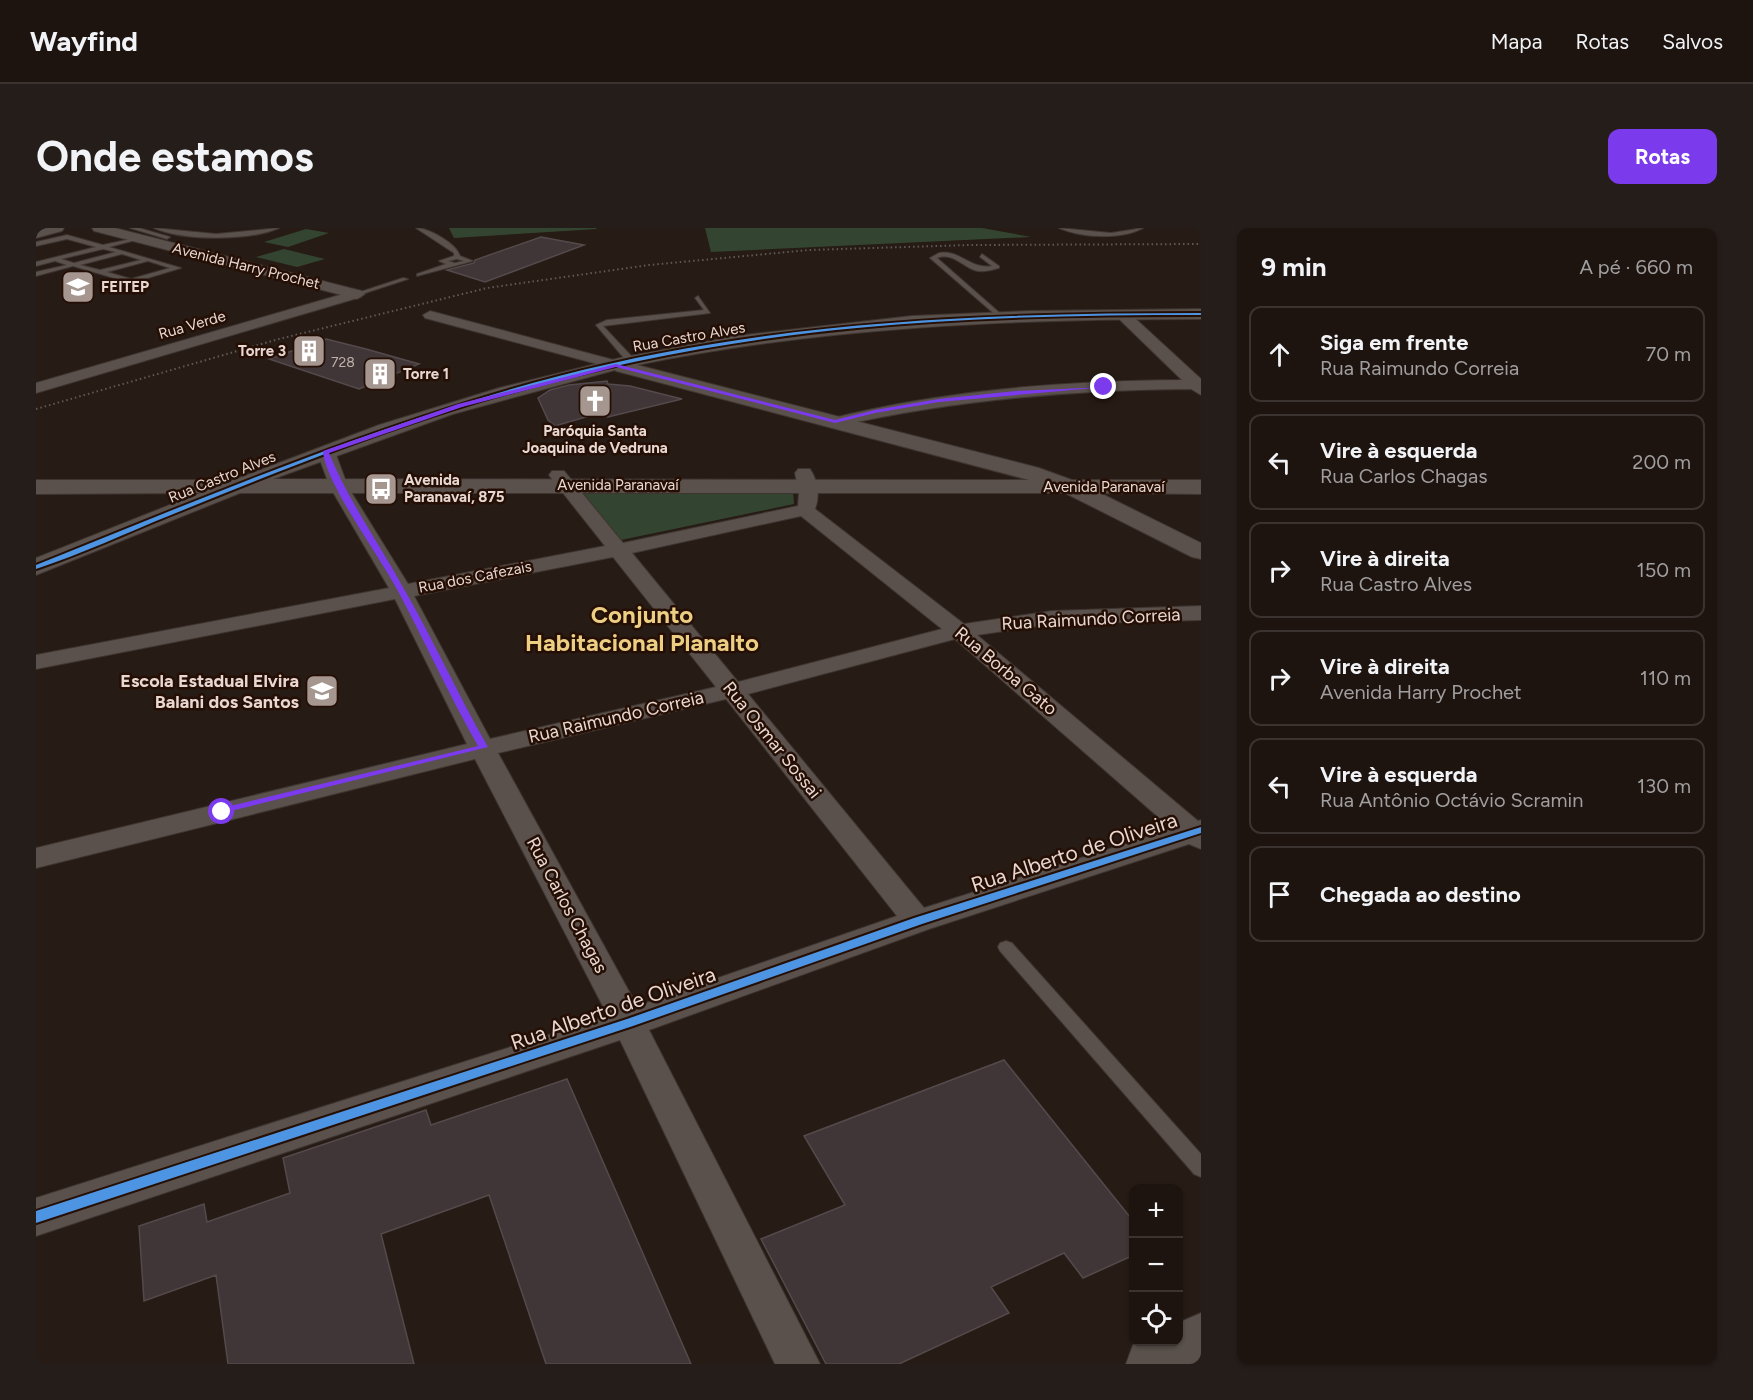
<!DOCTYPE html>
<html lang="pt">
<meta charset="utf-8">
<style>
body{margin:0;font-family:Figtree,sans-serif;background:#251d19;color:#f1f3f6}
.controls{position:absolute;right:18px;bottom:18px;display:grid;overflow:hidden;border-radius:12px;box-shadow:0 2px 4px #0004}
.controls button{width:54px;height:54px;display:grid;place-items:center;padding:0;border:0;border-bottom:2px solid #3b3330;background:#1d1410;color:#f1f3f6;font:30px sans-serif}
.stop{position:absolute;width:18px;height:18px;margin:-14px;border:4px solid #7c3aed;border-radius:50%;background:#fff}
.stop.end{background:#7c3aed;border-color:#fff;box-shadow:0 2px 6px #0008}
.list{margin:0;padding:0;list-style:none}
h2{display:flex;justify-content:space-between;align-items:center;height:78px;margin:0;padding:0 24px;font-size:26px}
h2 small{font-size:20px;font-weight:400;color:#a09e9f}
.list li{display:grid;grid-template-columns:39px 1fr auto;gap:18px;align-items:center;box-sizing:border-box;height:96px;margin:0 12px 12px;padding:0 12px;border:2px solid #3b3330;border-radius:12px}
.list b{display:block;font-size:22px;white-space:nowrap}
.list p{margin:0;font-size:20px;white-space:nowrap;color:#a09e9f}
.list em{font-size:20px;font-style:normal;color:#a09e9f}
.icon{flex:none;width:33px;height:33px;fill:none;stroke:currentColor;stroke-width:2;stroke-linecap:round;stroke-linejoin:round}
.map{position:relative;flex:none;width:1165px;height:1136px;overflow:hidden;border-radius:12px}
header{display:flex;align-items:center;gap:36px;box-sizing:border-box;height:84px;padding:0 30px;background:#1d1410;border-bottom:2px solid #3b3330}
header strong{font-size:28px}
nav{display:flex;gap:33px;margin-inline-start:auto;font-size:21px}
.intro{display:flex;align-items:center;justify-content:space-between;box-sizing:border-box;height:144px;padding:0 36px}
h1{margin:0;font-size:42px}
.button{padding:15px 27px;border-radius:12px;background:#7c3aed;color:#fff;font-size:21px;font-weight:700}
main{display:flex;gap:36px;padding:0 36px}
aside{flex:1;background:#1d1410;border-radius:12px;box-shadow:0 2px 4px #0004}
.map>svg:first-child{display:block}
.green{fill:#334530}
.building{fill:#413637;stroke:#544a4b;stroke-width:1.5}
.lines{fill:none;stroke-linecap:round;stroke-linejoin:round}
.lane-casing{stroke:#3f3530;stroke-width:2}
.street-casing{stroke:#3f3530;stroke-width:2}
.secondary-casing{stroke:#3f3530;stroke-width:2}
.lane{fill:#5a514c;fill-rule:evenodd}
.street{fill:#5a514c;fill-rule:evenodd}
.secondary{fill:#5a514c;fill-rule:evenodd}
.rail{stroke:#625955;stroke-width:2;stroke-dasharray:1.5 3;stroke-linecap:butt}
.cycleway-casing{stroke:#250f05;stroke-width:4}
.cycleway{fill:#4d94e3;fill-rule:evenodd}
.route{fill:#7c3aed}
.labels{text-anchor:middle;dominant-baseline:central;stroke-width:5;stroke-linejoin:round;paint-order:stroke}
.far-number-label{font-size:14px;fill:#bfb0aa}
.far-street-label{font-size:15px;fill:#e9d8d1;stroke:#250f05}
.far-poi-label{font-size:15px;font-weight:bold;fill:#e9d8d1;stroke:#250f05;text-anchor:start}
.street-label{font-size:18px;fill:#e9d8d1;stroke:#250f05}
.poi-label{font-size:18px;font-weight:bold;fill:#e9d8d1;stroke:#250f05;text-anchor:end}
.near-street-label{font-size:21px;fill:#e9d8d1;stroke:#250f05}
.district-label{font-size:24px;font-weight:bold;fill:#edcf84;stroke:#250f05}
</style>
<header>
<strong>Wayfind</strong>
<nav><a>Mapa</a><a>Rotas</a><a>Salvos</a></nav>
</header>
<div class="intro"><h1>Onde estamos</h1><a class="button">Rotas</a></div>
<main>
<div class="map">
<svg width="1165" height="1136" viewBox="0 0 1165 1136">
<rect width="100%" height="100%" fill="#271b15"/>
<path class="green" d="M413,0h147l1,1 -143,9z
M669,0h277l49,9 -320,15z
M270,1l23,4 -41,14 -24,-5z
M248,21l41,10 -28,8 -41,-10z
M542,260l215,2 1,14 -173,36z"/>
<path class="building" d="M505,9l43,8 -99,37 -38,-12 27,-7 1,-3z
M290,111l40,10 53,15 -60,25 -90,-30z
M571,153l1,3 22,2 52,13 -74,18 -12,-3 -41,12 -7,-6 -10,-22 12,-8 19,-5z
M968,832l130,162v33l-51,23 -19,-25 -73,34 18,26 -110,51h-73l-65,-125 84,-34 -41,-69z
M531,851l124,285h-145l-57,-169 -108,39 33,130h-186l-12,-89 -72,26 -5,-75 65,-22 3,18 83,-29 -7,-35 143,-48 5,15z"/>
<g class="lines">
<defs>
<path id="lane" d="M94,0h9l31,9 -3,2z
M118,0l62,6 63,-6c-28,13 -97,13 -125,0z
M380,0c13,0 41,16 44,28l13,5 -56,15v-2l29,-10 -7,-3 15,-5v-3zM421,31l7,2 -9,2 -7,-2z
M1023,0l52,5 32,-5c-22,12 -61,10 -84,0z
M31,7l36,10 37,-8v2l-31,8 72,21 -50,15 -58,-17 -37,10v-4l31,-7 -12,-4 -19,5v-4l60,-15 -29,-8 -31,7v-4zM67,21l13,3 -42,11 -13,-4zM86,26l19,6 -41,10 -20,-5zM112,33l22,7 -39,11 -24,-7z
M903,25c21,-4 31,17 53,13l-12,-9 2,-3 17,12v2c-8,2 -17,5 -25,2 -13,-5 -22,-18 -37,-12l65,57v2h-4l-68,-59z
M367,50l5,1 -49,16 -5,-1z
M662,68l12,17 -107,13 32,34v4h-6l-33,-39 11,-5 97,-10 -9,-12z
M970,713l6,2 189,211v23l-7,-3 -194,-223 -2,-4 2,-4z"/>
<path id="street" d="M321,62l4,1 2,3 -2,3 -325,96v-10z
M1086,82l5,1 74,68v16l-10,-6c-121,1 -239,11 -356,38l-8,-5 2,-3c116,-29 234,-38 353,-39l-65,-63 -2,-3z
M394,83l191,51 2,3 -7,4 -191,-51 -2,-3z
M290,219l6,1 3,4 13,35 60,97 197,-38 -53,-67 -3,-4 3,-4h12l59,72 175,-37 1,-14 -4,-19 3,-4h12c8,12 10,27 5,40l149,115 88,-13 149,-5v14l-149,4 -75,11 221,186 3,-1v29l-12,-5 -260,85 -280,101 171,334h-45l-155,-324 -584,196v-38l572,-182 -133,-257 -439,109v-20l431,-104 -72,-145 -359,70v-14l353,-67 -59,-101 -13,-35 3,-4zM765,288l141,113 -204,53 -106,-129zM577,329l103,130 -226,52 -76,-143zM919,411l217,190 -248,79 -176,-214zM690,471l171,217 -260,90 -139,-253z"/>
<path id="secondary" d="M6,0h22l-2,3 -26,7v-8z
M56,0h23l247,63 3,3 -8,5 -263,-68z
M1165,81v10c-190,0 -378,8 -564,46l402,103 33,12h129v14l-101,-1 101,50v16l-9,-2 -127,-64h-825l-204,82v-17l164,-65 -164,1v-14h198l145,-55 120,-37 121,-30 116,-22 176,-20 117,-5zM579,142l1,1 413,109 -756,-1 180,-65z
M1165,1085v51h-75l7,-19 8,-3h37v-19z"/>
</defs>
<use href="#lane" class="lane-casing"/>
<use href="#street" class="street-casing"/>
<use href="#secondary" class="secondary-casing"/>
<use href="#lane" class="lane"/>
<use href="#street" class="street"/>
<use href="#secondary" class="secondary"/>
<path class="rail" d="M0,181l243,-70 208,-51 162,-23 160,-15 161,-5 231,-1"/>
<defs>
<path id="cycleway" d="M1165,85v2c-115,0 -230,2 -344,13 -139,13 -276,41 -409,83 -94,30 -186,67 -277,104 -45,18 -89,39 -135,54v-4c172,-69 343,-142 523,-189 212,-55 425,-63 642,-63z
M1165,599v6l-279,91 -289,102 -597,197v-12l591,-192 287,-101z"/>
</defs>
<use href="#cycleway" class="cycleway-casing"/>
<use href="#cycleway" class="cycleway"/>
</g>
<path class="route" d="M580,136l219,56 40,-10 64,-11 77,-8 90,-4 -167,15 -64,11 -40,10 -219,-56 -154,40 -133,46c20,49 50,90 75,136 30,52 54,106 84,158l-269,67v-5l3,-1 256,-62c-29,-51 -53,-104 -80,-155 -17,-33 -73,-108 -75,-140l135,-47z"/>
<defs>
<symbol id="university-square" viewBox="-11 -11 22 22"><rect x="-9" y="-9" width="18" height="18" rx="4" fill="#a5968f" stroke="#250f05"/><path d="M0-5L7-2L0 1L-7-2ZM-4 1L0 2.5L4 1V4Q0 6-4 4Z" fill="#fff"/></symbol>
<symbol id="building-square" viewBox="-11 -11 22 22"><rect x="-9" y="-9" width="18" height="18" rx="4" fill="#a5968f" stroke="#250f05"/><path d="M-4-6H4V6H1V3H-1V6H-4ZM-2.5-4.3h1.7v1.8h-1.7ZM.8-4.3h1.7v1.8H.8ZM-2.5-1h1.7V.8h-1.7ZM.8-1h1.7V.8H.8Z" fill="#fff"/></symbol>
<symbol id="church-square" viewBox="-11 -11 22 22"><rect x="-9" y="-9" width="18" height="18" rx="4" fill="#a5968f" stroke="#250f05"/><path d="M-1.2-6h2.4v3.5h3.3v2.4h-3.3V6h-2.4V-.1h-3.3v-2.4h3.3Z" fill="#fff"/></symbol>
<symbol id="bus-square" viewBox="-11 -11 22 22"><rect x="-9" y="-9" width="18" height="18" rx="4" fill="#a5968f" stroke="#250f05"/><path d="M-5-6H5V4H4V6H2V4H-2V6H-4V4H-5ZM-3.5-4V0h7V-4ZM-3.5 1.2v1.5H-2V1.2ZM2 1.2v1.5H3.5V1.2Z" fill="#fff"/></symbol>
<symbol id="school-square" viewBox="-11 -11 22 22"><rect x="-9" y="-9" width="18" height="18" rx="4" fill="#a5968f" stroke="#250f05"/><path d="M0-5L7-2L0 1L-7-2ZM-4 1L0 2.5L4 1V4Q0 6-4 4Z" fill="#fff"/></symbol>
</defs>
<g fill-rule="evenodd">
<use href="#university-square" x="23" y="40" width="38" height="38"/>
<use href="#building-square" x="254" y="104" width="38" height="38"/>
<use href="#building-square" x="325" y="127" width="38" height="38"/>
<use href="#church-square" x="540" y="154" width="38" height="38"/>
<use href="#bus-square" x="326" y="242" width="38" height="38"/>
<use href="#school-square" x="267" y="444" width="38" height="38"/>
</g>
<g class="labels">
<g class="far-number-label">
<text x="307" y="134">728</text>
</g>
<g class="far-street-label">
<text transform="translate(210 38) rotate(14)">Avenida Harry Prochet</text>
<text transform="translate(156 97) rotate(-16)">Rua Verde</text>
<text transform="translate(653 109) rotate(-10)">Rua Castro Alves</text>
<text transform="translate(186 249) rotate(-22)">Rua Castro Alves</text>
<text x="582" y="257">Avenida Paranavaí</text>
<text x="1068" y="259">Avenida Paranavaí</text>
<text transform="translate(439 349) rotate(-11)">Rua dos Cafezais</text>
</g>
<g class="far-poi-label">
<text x="65" y="59">FEITEP</text>
<text x="250" y="123" text-anchor="end">Torre 3</text>
<text x="367" y="146">Torre 1</text>
<text x="559" y="203" text-anchor="middle">Paróquia Santa<tspan x="559" dy="17">Joaquina de Vedruna</tspan></text>
<text x="368" y="252">Avenida<tspan x="368" dy="17">Paranavaí, 875</tspan></text>
</g>
<g class="street-label">
<text transform="translate(1055 391) rotate(-3)">Rua Raimundo Correia</text>
<text transform="translate(970 443) rotate(40)">Rua Borba Gato</text>
<text transform="translate(580 489) rotate(-13)">Rua Raimundo Correia</text>
<text transform="translate(736 512) rotate(51)">Rua Osmar Sossai</text>
<text transform="translate(531 677) rotate(62)">Rua Carlos Chagas</text>
</g>
<g class="poi-label">
<text x="263" y="453">Escola Estadual Elvira<tspan x="263" dy="21">Balani dos Santos</tspan></text>
</g>
<g class="near-street-label">
<text transform="translate(1038 624) rotate(-18)">Rua Alberto de Oliveira</text>
<text transform="translate(577 780) rotate(-19)">Rua Alberto de Oliveira</text>
</g>
<g class="district-label">
<text x="606" y="386">Conjunto<tspan x="606" dy="28">Habitacional Planalto</tspan></text>
</g>
</g>
</svg>
<div class="controls">
<button>+</button>
<button>−</button>
<button><svg class="icon" aria-label="locate" viewBox="0 0 24 24"><circle cx="12" cy="12" r="6"/><path d="M12 2v4M12 18v4M2 12h4M18 12h4"/></svg></button>
</div>
<div class="stop" style="left:186px;top:584px"></div>
<div class="stop end" style="left:1068px;top:159px"></div>
</div>
<aside>
<h2>9 min<small>A pé · 660 m</small></h2>
<ul class="list">
<li><svg class="icon" aria-label="ahead" viewBox="0 0 24 24"><path d="M12 20V5M6 11l6-6 6 6"/></svg><div><b>Siga em frente</b><p>Rua Raimundo Correia</p></div><em>70 m</em></li>
<li><svg class="icon" aria-label="left" viewBox="0 0 24 24"><path d="M17 20v-9H6M10 6l-5 5 5 5"/></svg><div><b>Vire à esquerda</b><p>Rua Carlos Chagas</p></div><em>200 m</em></li>
<li><svg class="icon" aria-label="right" viewBox="0 0 24 24"><path d="M7 20v-9h11M14 6l5 5-5 5"/></svg><div><b>Vire à direita</b><p>Rua Castro Alves</p></div><em>150 m</em></li>
<li><svg class="icon" aria-label="right" viewBox="0 0 24 24"><path d="M7 20v-9h11M14 6l5 5-5 5"/></svg><div><b>Vire à direita</b><p>Avenida Harry Prochet</p></div><em>110 m</em></li>
<li><svg class="icon" aria-label="left" viewBox="0 0 24 24"><path d="M17 20v-9H6M10 6l-5 5 5 5"/></svg><div><b>Vire à esquerda</b><p>Rua Antônio Octávio Scramin</p></div><em>130 m</em></li>
<li><svg class="icon" aria-label="arrive" viewBox="0 0 24 24"><path d="M6 21V4h12l-3 4 3 4H6"/></svg><div><b>Chegada ao destino</b></div></li>
</ul>
</aside>
</main>
